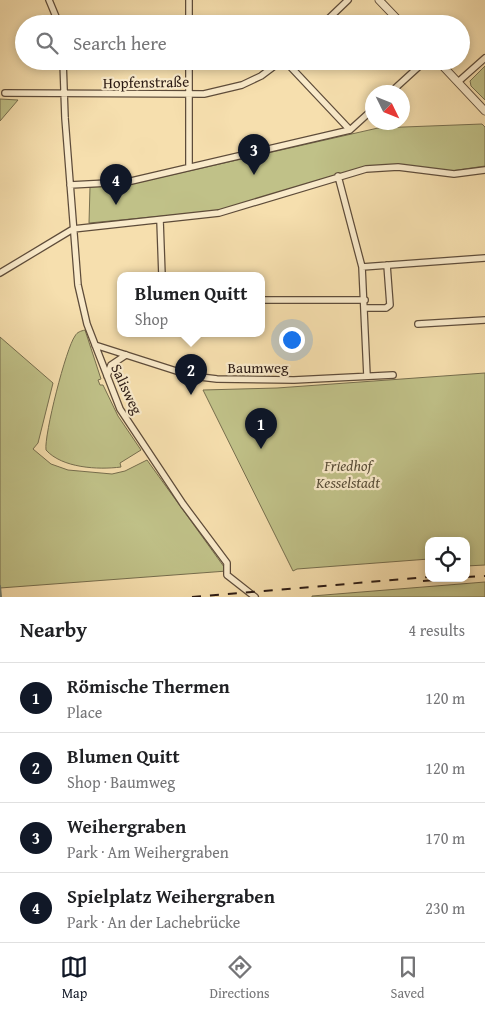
<!DOCTYPE html>
<meta charset="utf-8">
<style>
body{margin:0;font-family:"Gentium Book Plus",serif;background:#f2f2f2;color:#202124}
.controls{position:absolute;right:15px;bottom:15px;display:grid;overflow:hidden;border-radius:10px;box-shadow:0 2px 8px #0003}
.controls button{width:45px;height:45px;display:grid;place-items:center;padding:0;border:0;border-bottom:1px solid #e0e0e0;background:#fff;color:#202124;font:25px sans-serif}
.compass{position:absolute;left:365px;top:85px;width:45px;height:45px;border-radius:50%;background:#fff;box-shadow:0 2px 8px #0003;rotate:133deg}
.you{position:absolute;left:291px;top:339px;width:18px;height:18px;margin:-12px;border:4px solid #fff;border-radius:50%;background:#1a73e8;box-shadow:0 0 0 8px #1a73e833}
.badge{display:grid;place-items:center;width:32px;height:32px;border-radius:50%;background:#111827;color:#fff;font-size:16px;font-weight:700}
.pin{position:absolute;translate:-50% -41px;filter:drop-shadow(0 1px 2px #0008)}
.pin::after{content:'';position:absolute;top:26px;width:18px;height:15px;background:inherit;clip-path:polygon(0 0,100% 0,50% 100%)}
.popup{position:absolute;left:117px;top:272px;width:148px;height:65px;box-sizing:border-box;display:grid;place-content:center;border-radius:10px;background:#fff;filter:drop-shadow(0 1px 4px #0005);font-size:16px;white-space:nowrap;color:#757577}
.popup b{font-size:19px;color:#202124}
.popup::after{content:'';position:absolute;left:50%;top:100%;margin-left:-10px;border:10px solid transparent;border-top-color:#fff}
.list{margin:0;padding:0;list-style:none}
h2{display:flex;justify-content:space-between;align-items:center;height:65px;margin:0;padding:0 20px;font-size:21px}
h2 small{font-size:16px;font-weight:400;color:#757577}
.list li{display:grid;grid-template-columns:32px 1fr auto;gap:15px;align-items:center;box-sizing:border-box;height:70px;padding:0 20px;border-top:1px solid #e0e0e0}
.list b{display:block;font-size:19px;white-space:nowrap}
.list p{margin:0;font-size:16px;white-space:nowrap;color:#757577}
.list em{font-size:16px;font-style:normal;color:#757577}
.icon{flex:none;width:28px;height:28px;fill:none;stroke:currentColor;stroke-width:2;stroke-linecap:round;stroke-linejoin:round}
.map{position:relative;flex:none;width:485px;height:597px;overflow:hidden}
.search{position:absolute;background:#fff;box-shadow:0 2px 8px #0003;left:15px;right:15px;top:15px;height:55px;display:flex;align-items:center;gap:12px;box-sizing:border-box;padding:0 18px;border-radius:28px;color:#757577;font-size:19px}
.sheet{height:345px;background:#fff}
nav{display:flex;justify-content:space-around;align-items:center;box-sizing:border-box;height:70px;border-top:1px solid #e0e0e0;background:#fff;font-size:14px;color:#757577}
nav a{display:grid;justify-items:center;gap:2px}
nav .on{color:#111827}
.map>svg:first-child{display:block}
.green{fill:#c0c188;stroke:#766e4e}
.lines{fill:none;stroke-linecap:round;stroke-linejoin:round}
.stream{stroke:#707c6f;stroke-width:2}
.minor-casing{stroke:#5e4c3a;stroke-width:8}
.tertiary-casing{stroke:#5e4c3a;stroke-width:9}
.minor{stroke:#f9eaca;stroke-width:5.5}
.tertiary{stroke:#f9eaca;stroke-width:7}
.rail{stroke:#2c1b14;stroke-width:2;stroke-dasharray:9 9;stroke-linecap:butt}
.labels{text-anchor:middle;dominant-baseline:central;stroke-width:4.5;stroke-linejoin:round;paint-order:stroke}
.street-label{font-size:15px;fill:#2c1b14;stroke:#f9eaca}
.park-label{font-size:15px;font-style:italic;fill:#584d37;stroke:#f9eaca}
</style>
<div class="map">
<svg width="485" height="597" viewBox="0 0 485 597">
<rect width="100%" height="100%" fill="#f6dfae"/>
<filter id="stains"><feTurbulence type="fractalNoise" baseFrequency=".004" numOctaves="4"/><feColorMatrix values="0 0 0 0 .2 0 0 0 0 .09 0 0 0 0 .02 0 0 0 .5 -.17"/></filter>
<radialGradient id="worn" r=".72"><stop offset=".6" stop-color="#630" stop-opacity="0"/><stop offset="1" stop-color="#630" stop-opacity=".3"/></radialGradient>
<path class="green" d="M485,66v34l-14,-14 -1,-5z
M0,99l18,1 -18,21z
M482,124l3,3v39l-34,5 -49,-6 -45,4 -92,29 -50,13 -126,12 1,-36 37,-2 251,-57z
M85,330l16,49 -3,1 2,5h3l15,31 23,34 -21,13 1,4c-23,3 -59,1 -75,-17 -2,-15 20,-102 29,-114 2,-4 6,-5 10,-6z
M0,337l53,46 -15,60 -5,6 18,15 17,6 44,4 13,-3 22,-11 80,111 -227,17z
M485,373v192l-19,1v-25h-37v18l-132,10 -4,2 -90,-181 74,-2z
M485,582v15h-173v-1z"/>
<g class="lines">
<path class="stream" d="M0,586l1,11"/>
<defs>
<path id="minor" d="M49,0l10,24
M189,24v-24
M323,24l25,-24
M63,61l2,57 13,167 9,39 33,85 63,95 44,59v12l28,22
M285,61l65,69
M458,82l27,-24
M391,92l34,-31
M5,93l199,1 38,-9 19,-9 20,-15
M189,167v-106
M338,176l24,91 5,109
M70,185l57,-3 223,-52 22,-20
M160,220l2,56
M362,267l123,-9
M0,273l73,-44 146,-16 147,-44 32,-2 56,7 31,-4
M261,300h104
M365,308h21l4,-3 -3,-40
M418,324l67,-4
M95,345l97,31 25,3 77,1 99,-5
M107,376l4,-11 15,-10"/>
<path id="tertiary" d="M379,0l23,24
M438,61l47,50"/>
</defs>
<use href="#minor" class="minor-casing"/>
<use href="#tertiary" class="tertiary-casing"/>
<use href="#minor" class="minor"/>
<use href="#tertiary" class="tertiary"/>
<path class="rail" d="M466,577l19,-1
M423,581l34,-3
M192,597l237,-20"/>
</g>
<g class="labels">
<g class="street-label">
<text transform="translate(146 82) rotate(-1)">Hopfenstraße</text>
<text x="258" y="367">Baumweg</text>
<text transform="translate(127 389) rotate(65)">Salisweg</text>
</g>
<g class="park-label">
<text x="348" y="465">Friedhof<tspan x="348" dy="17">Kesselstadt</tspan></text>
</g>
</g>
<rect width="100%" height="100%" filter="url(#stains)"/>
<rect width="100%" height="100%" fill="url(#worn)"/>
</svg>
<div class="controls">
<button><svg class="icon" aria-label="locate" viewBox="0 0 24 24"><circle cx="12" cy="12" r="6"/><path d="M12 2v4M12 18v4M2 12h4M18 12h4"/></svg></button>
</div>
<svg class="compass" viewBox="-18 -18 36 36"><path d="M0-13l5 13h-10z" fill="#e53935"/><path d="M0 13l5-13h-10z" fill="#757577"/></svg>
<div class="you"></div>
<div class="pin badge" style="left:261px;top:449px">1</div>
<div class="pin badge" style="left:191px;top:395px">2</div>
<div class="popup"><b>Blumen Quitt</b>Shop</div>
<div class="pin badge" style="left:254px;top:175px">3</div>
<div class="pin badge" style="left:116px;top:205px">4</div>
<div class="search"><svg class="icon" aria-label="search" viewBox="0 0 24 24"><circle cx="10" cy="10" r="6"/><path d="M15 15l6 6"/></svg>Search here</div>
</div>
<section class="sheet">
<h2>Nearby<small>4 results</small></h2>
<ul class="list">
<li><span class="badge">1</span><div><b>Römische Thermen</b><p>Place</p></div><em>120 m</em></li>
<li><span class="badge">2</span><div><b>Blumen Quitt</b><p>Shop · Baumweg</p></div><em>120 m</em></li>
<li><span class="badge">3</span><div><b>Weihergraben</b><p>Park · Am Weihergraben</p></div><em>170 m</em></li>
<li><span class="badge">4</span><div><b>Spielplatz Weihergraben</b><p>Park · An der Lachebrücke</p></div><em>230 m</em></li>
</ul>
</section>
<nav>
<a class="on"><svg class="icon" aria-label="map" viewBox="0 0 24 24"><path d="M3 6l6-2 6 2 6-2v14l-6 2-6-2-6 2zM9 4v14M15 6v14"/></svg>Map</a>
<a><svg class="icon" aria-label="directions" viewBox="0 0 24 24"><path d="M12 3l9 9-9 9-9-9zM9 14v-3h6M13 9l2 2-2 2"/></svg>Directions</a>
<a><svg class="icon" aria-label="saved" viewBox="0 0 24 24"><path d="M7 4h10v16l-5-4-5 4z"/></svg>Saved</a>
</nav>
